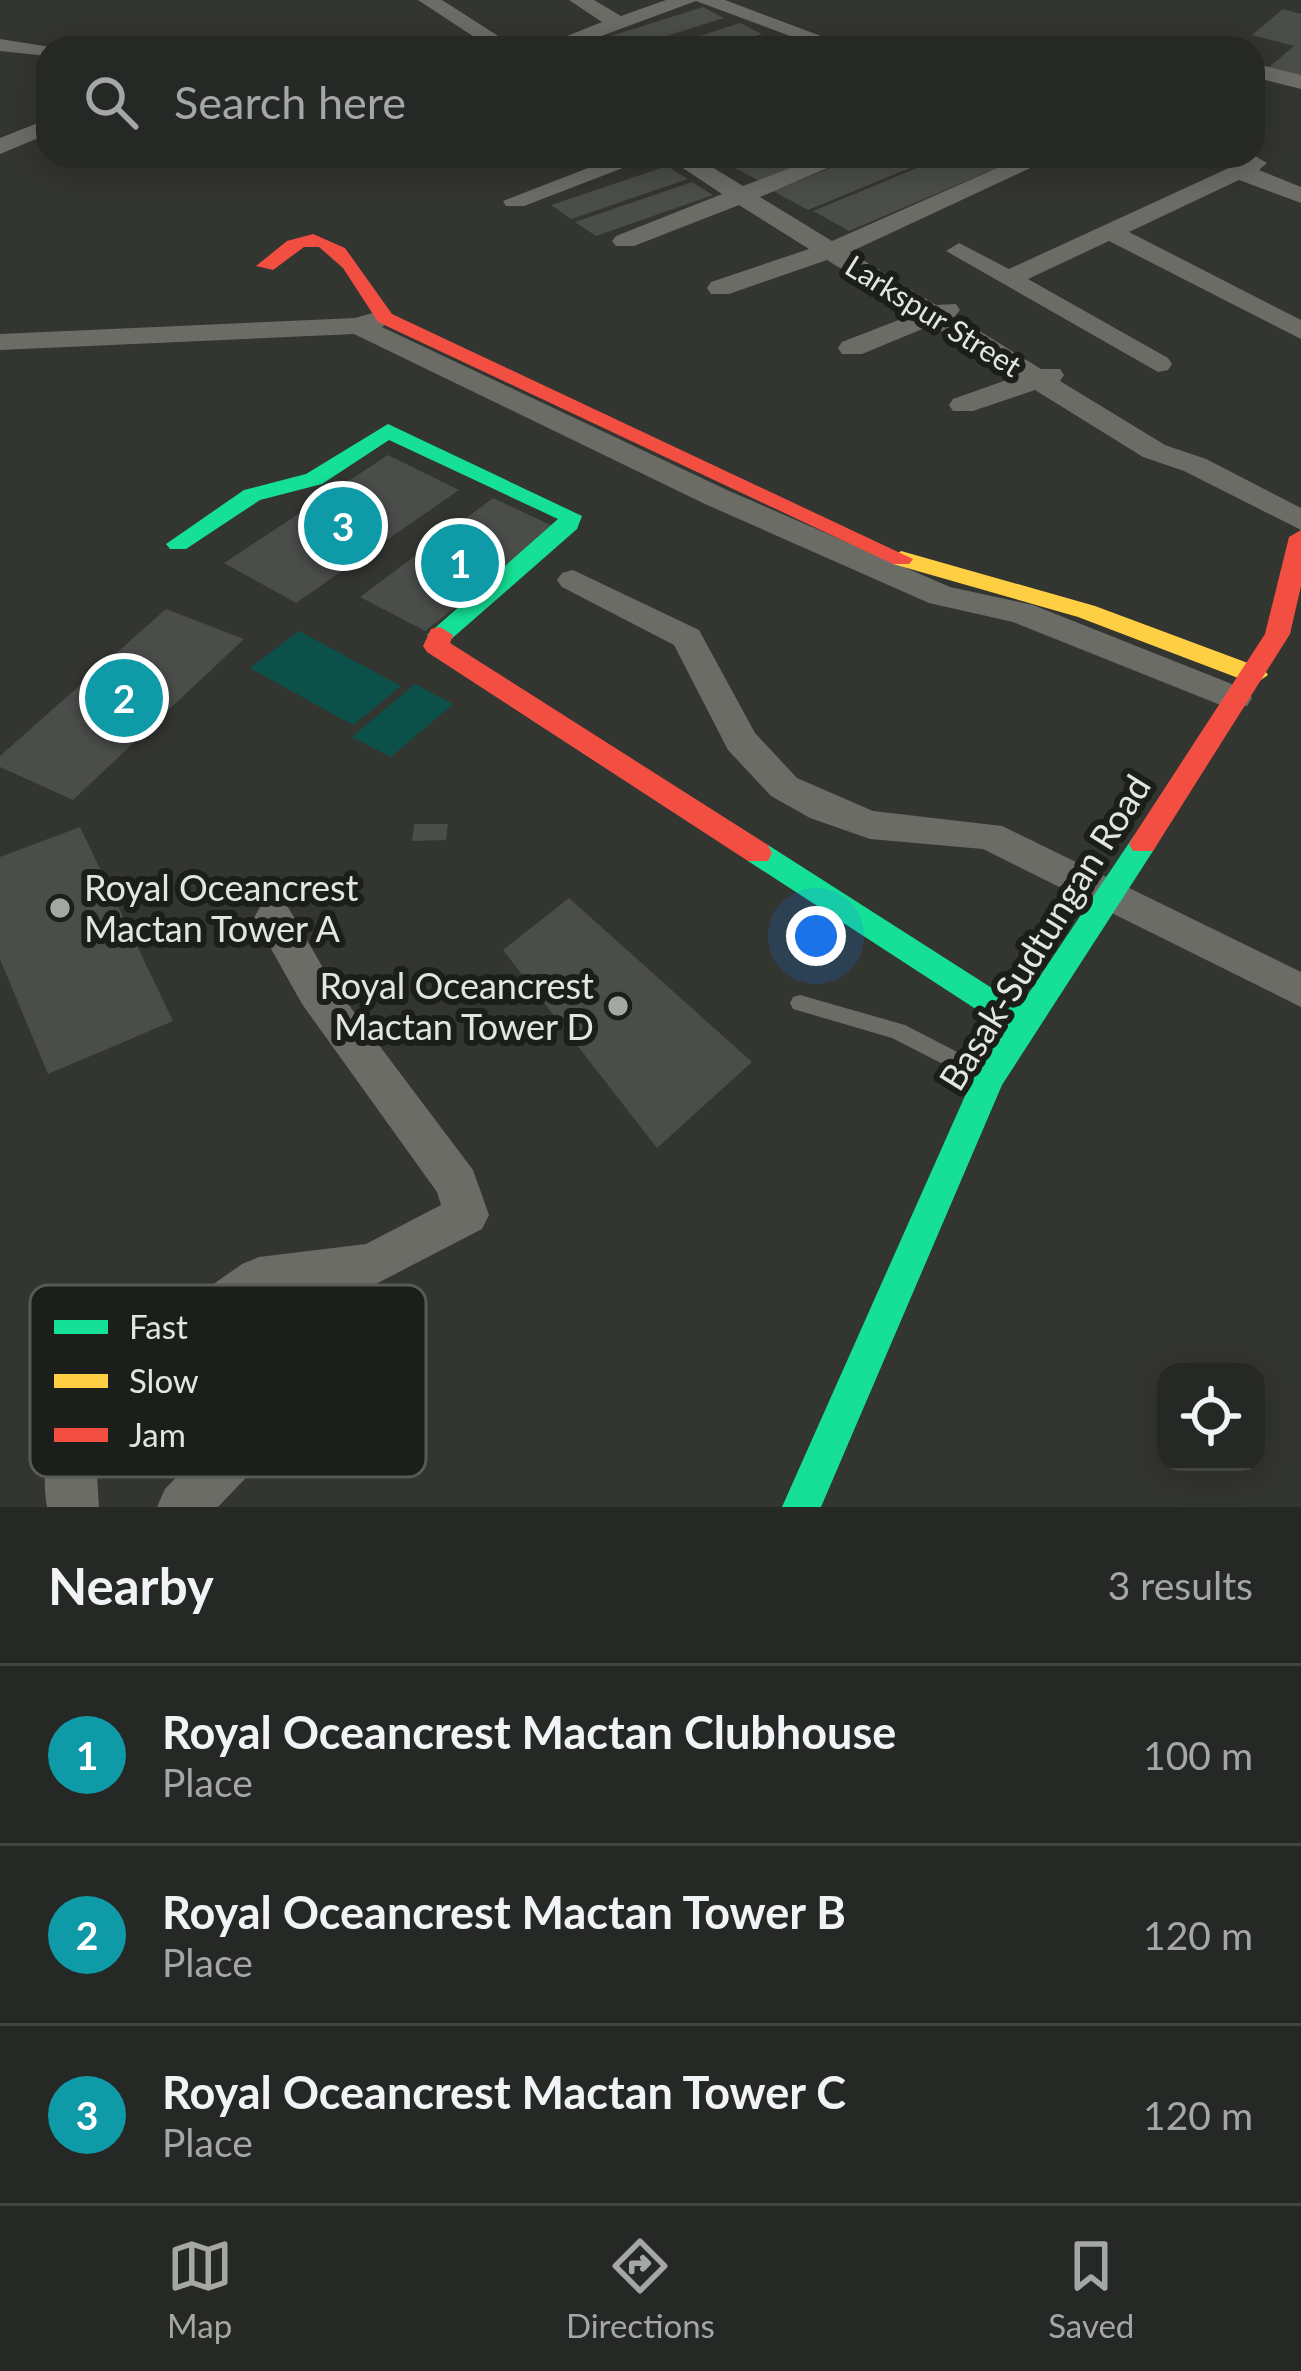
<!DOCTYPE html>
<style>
body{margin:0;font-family:Lato,sans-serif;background:#323432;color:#f1f3f6}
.controls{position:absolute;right:36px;bottom:36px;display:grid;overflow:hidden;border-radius:24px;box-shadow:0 6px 30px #0003}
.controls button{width:108px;height:108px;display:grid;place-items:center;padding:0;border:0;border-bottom:3px solid #424442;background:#262825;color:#f1f3f6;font:60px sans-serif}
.you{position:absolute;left:816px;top:936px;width:42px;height:42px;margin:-30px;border:9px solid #fff;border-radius:50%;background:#1a73e8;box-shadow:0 0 0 18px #1a73e833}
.badge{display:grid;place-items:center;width:78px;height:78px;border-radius:50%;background:#a5a7a3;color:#fff;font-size:39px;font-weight:700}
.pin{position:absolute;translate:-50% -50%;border:6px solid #fff;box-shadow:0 3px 12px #0006}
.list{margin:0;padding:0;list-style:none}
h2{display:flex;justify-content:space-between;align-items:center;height:156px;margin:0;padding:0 48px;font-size:51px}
h2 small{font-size:39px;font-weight:400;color:#a4a6a7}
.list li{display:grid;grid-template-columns:78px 1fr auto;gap:36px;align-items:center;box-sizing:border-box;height:180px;padding:0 48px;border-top:3px solid #424442}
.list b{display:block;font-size:45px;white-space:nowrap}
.list p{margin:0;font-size:39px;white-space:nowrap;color:#a4a6a7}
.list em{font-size:39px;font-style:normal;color:#a4a6a7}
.icon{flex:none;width:66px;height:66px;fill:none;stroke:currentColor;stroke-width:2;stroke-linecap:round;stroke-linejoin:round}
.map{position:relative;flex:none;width:1301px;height:1507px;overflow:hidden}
.search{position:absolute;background:#262825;box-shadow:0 6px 30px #0003;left:36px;right:36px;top:36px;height:132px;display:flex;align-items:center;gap:30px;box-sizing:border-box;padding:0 42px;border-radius:36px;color:#a4a6a7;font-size:45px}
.sheet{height:696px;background:#262825}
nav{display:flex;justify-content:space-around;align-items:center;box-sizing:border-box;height:168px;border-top:3px solid #424442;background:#262825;font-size:33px;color:#a4a6a7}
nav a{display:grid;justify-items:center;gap:6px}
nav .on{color:#a5a7a3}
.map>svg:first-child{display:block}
.water{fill:#0b514a}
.building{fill:#4a4d4a}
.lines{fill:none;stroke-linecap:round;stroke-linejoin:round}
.lane{fill:#6b6c66;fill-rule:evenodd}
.street{fill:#6b6c66;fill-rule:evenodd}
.fast{fill:#16e098;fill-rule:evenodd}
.slow{fill:#ffcf43;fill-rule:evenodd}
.jam{fill:#f24e42;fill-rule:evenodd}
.poi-dot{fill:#a5a7a3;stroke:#1b1e1a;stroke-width:4.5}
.labels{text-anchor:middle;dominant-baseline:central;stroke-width:12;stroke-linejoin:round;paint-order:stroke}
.far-street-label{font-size:30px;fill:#e2e5e0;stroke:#1b1e1a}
.poi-label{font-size:36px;fill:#e2e5e0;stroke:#1b1e1a;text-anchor:start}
.street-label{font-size:36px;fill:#e2e5e0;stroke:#1b1e1a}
.key{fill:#1b1e1a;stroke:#575a55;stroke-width:3}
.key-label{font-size:33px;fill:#e2e5e0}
</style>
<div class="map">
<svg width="1301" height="1507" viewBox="0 0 1301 1507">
<rect width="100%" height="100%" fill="#333531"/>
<path class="water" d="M299,631l102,55 -48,39 -103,-57z
M415,684l38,20 -62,53 -39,-20z"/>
<path class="building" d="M703,7l21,11 -96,30h-55z
M1283,9l18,5v63l-33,-9 26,-22 -42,-11z
M740,23l22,11 -45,14h-54z
M743,156h78l-62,25 -33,-18z
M860,156h79l-131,54 -35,-19z
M946,156h79l-176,75 -36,-20z
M667,166l21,13 -117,40 -20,-14z
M692,182l21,13 -117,41 -21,-14z
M388,455l71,35 -163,113 -72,-40z
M493,498l64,30 -132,103 -65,-34z
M166,609l78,30 -171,161 -73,-33v-11z
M414,824h34l-2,16 -34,1z
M80,827l93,194 -125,53 -48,-115v-102z
M569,898l183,164 -95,86 -154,-198z"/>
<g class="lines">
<path class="lane" d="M800,995l105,30 87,45 3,6 -3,6 -8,3 -92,-47 -99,-29 -3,-6 3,-6z"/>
<path class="street" d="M418,0h24l75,48h-26z
M569,0h25l27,16 45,-16h59l128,48h-31l-126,-47 -127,47h-32l65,-26z
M0,39l57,9h-9v8l-48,-5z
M1253,63l48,12v14l-48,-12z
M48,119v15l-48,20v-16z
M619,156h35l-130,50h-18l-3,-5z
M665,156h29l49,30 79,-30h33l-95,41 72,44 192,-85h32l-206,96 86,53 20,-1 4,6 -5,6 86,53h19l4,6 -4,6 105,64 41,14 95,49v22l-117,-59 -41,-14 -108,-67 -62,21h-20l-4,-6 4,-6 62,-22 -83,-52 -70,29h-20l-4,-6 4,-6 72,-28 -87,-54 -98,34h-18l-4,-6 4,-6 98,-33 -70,-44 -105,41h-18l-4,-5 4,-5 106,-42z
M1255,156l12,7 -8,7 42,17v16l-62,-23 -110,52 172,88v19l-192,-98 -81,38 140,79 4,6 -4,6 -10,2 -212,-121 13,-8 50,26z
M379,311l14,8 -11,8 345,163 223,97 83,18 214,85 5,8 -5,8h-24l-210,-84 -84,-19 -224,-99 -351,-170 -354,16v-16l355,-16z
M573,570l126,60 56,103 42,45 76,33 129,15 299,146v35l-318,-158 -113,-10 -60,-21 -39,-22 -43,-46 -54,-105 -112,-58 -5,-7 5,-7z
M274,903l14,4 42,73 143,190 16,45 -7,14 -110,57 -103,13 -148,108 -17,26 -8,27 3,47h-52c-9,-49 10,-95 40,-134l155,-109 17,-7 107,-13 75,-39 -4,-13 -135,-188 -42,-75 -6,-11 6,-11z
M264,1399l18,7 7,17 -7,17 -64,67h-61l8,-18 81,-83z"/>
<path class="fast" d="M388,424l194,92 -5,13 -128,112 -9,2 -13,-8 131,-116 -169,-79 -67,44 -62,16 -74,49h-16l-4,-5 78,-54 62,-16z
M1143,833l10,4 4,7 -4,7 -151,234 -181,422h-39l191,-429 32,-50 -257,-167 -4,-8 4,-8h20l252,161 113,-169z"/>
<path class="slow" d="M901,551l194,55 169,63 4,6 -13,9 -9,-3 -168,-64 -185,-53 -4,-5z"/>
<path class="jam" d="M313,234l32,14 47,66 521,245 -4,5h-16l-515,-242 -35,-54 -24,-21h-15l-31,23 -17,-4 31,-25z
M1301,530v56l-11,48 -137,217h-20l-4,-7 4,-7 132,-203 24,-97z
M440,627l13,8 -3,8 318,202 4,8 -4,8h-20l-321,-209 -4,-6 8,-17z"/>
</g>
<g class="poi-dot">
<circle cx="60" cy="908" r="12"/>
<circle cx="618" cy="1006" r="12"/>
</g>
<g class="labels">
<g class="far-street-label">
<text transform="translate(934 315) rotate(32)">Larkspur Street</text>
</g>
<g class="poi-label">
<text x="84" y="887">Royal Oceancrest<tspan x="84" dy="41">Mactan Tower A</tspan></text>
<text x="594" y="985" text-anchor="end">Royal Oceancrest<tspan x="594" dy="41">Mactan Tower D</tspan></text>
</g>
<g class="street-label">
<text transform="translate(1044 932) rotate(-58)">Basak-Sudtungan Road</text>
</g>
</g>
<rect x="30" y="1285" width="396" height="192" rx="18" class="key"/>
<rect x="54" y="1320" width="54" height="14" fill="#16e098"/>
<rect x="54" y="1374" width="54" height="14" fill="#ffcf43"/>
<rect x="54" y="1428" width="54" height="14" fill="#f24e42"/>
<g class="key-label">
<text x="129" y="1339">Fast</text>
<text x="129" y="1393">Slow</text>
<text x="129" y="1447">Jam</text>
</g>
</svg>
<div class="controls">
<button><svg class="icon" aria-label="locate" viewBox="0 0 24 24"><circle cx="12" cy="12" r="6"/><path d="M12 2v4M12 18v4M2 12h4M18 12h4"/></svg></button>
</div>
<div class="you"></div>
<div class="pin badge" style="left:460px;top:563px;background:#0f9aa8">1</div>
<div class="pin badge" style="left:124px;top:698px;background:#0f9aa8">2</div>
<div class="pin badge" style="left:343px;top:526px;background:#0f9aa8">3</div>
<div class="search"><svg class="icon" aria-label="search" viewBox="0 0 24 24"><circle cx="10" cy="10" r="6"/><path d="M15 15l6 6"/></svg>Search here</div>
</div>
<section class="sheet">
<h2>Nearby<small>3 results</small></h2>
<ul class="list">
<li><span class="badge" style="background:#0f9aa8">1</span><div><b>Royal Oceancrest Mactan Clubhouse</b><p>Place</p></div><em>100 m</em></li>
<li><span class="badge" style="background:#0f9aa8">2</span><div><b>Royal Oceancrest Mactan Tower B</b><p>Place</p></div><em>120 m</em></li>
<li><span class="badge" style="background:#0f9aa8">3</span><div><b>Royal Oceancrest Mactan Tower C</b><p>Place</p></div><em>120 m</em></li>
</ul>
</section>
<nav>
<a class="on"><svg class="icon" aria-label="map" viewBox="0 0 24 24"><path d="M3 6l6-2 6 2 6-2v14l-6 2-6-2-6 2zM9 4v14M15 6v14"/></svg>Map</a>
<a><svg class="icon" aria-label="directions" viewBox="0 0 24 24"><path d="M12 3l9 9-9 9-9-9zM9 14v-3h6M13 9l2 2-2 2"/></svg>Directions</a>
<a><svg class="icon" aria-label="saved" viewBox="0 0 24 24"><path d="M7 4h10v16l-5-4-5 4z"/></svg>Saved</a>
</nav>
